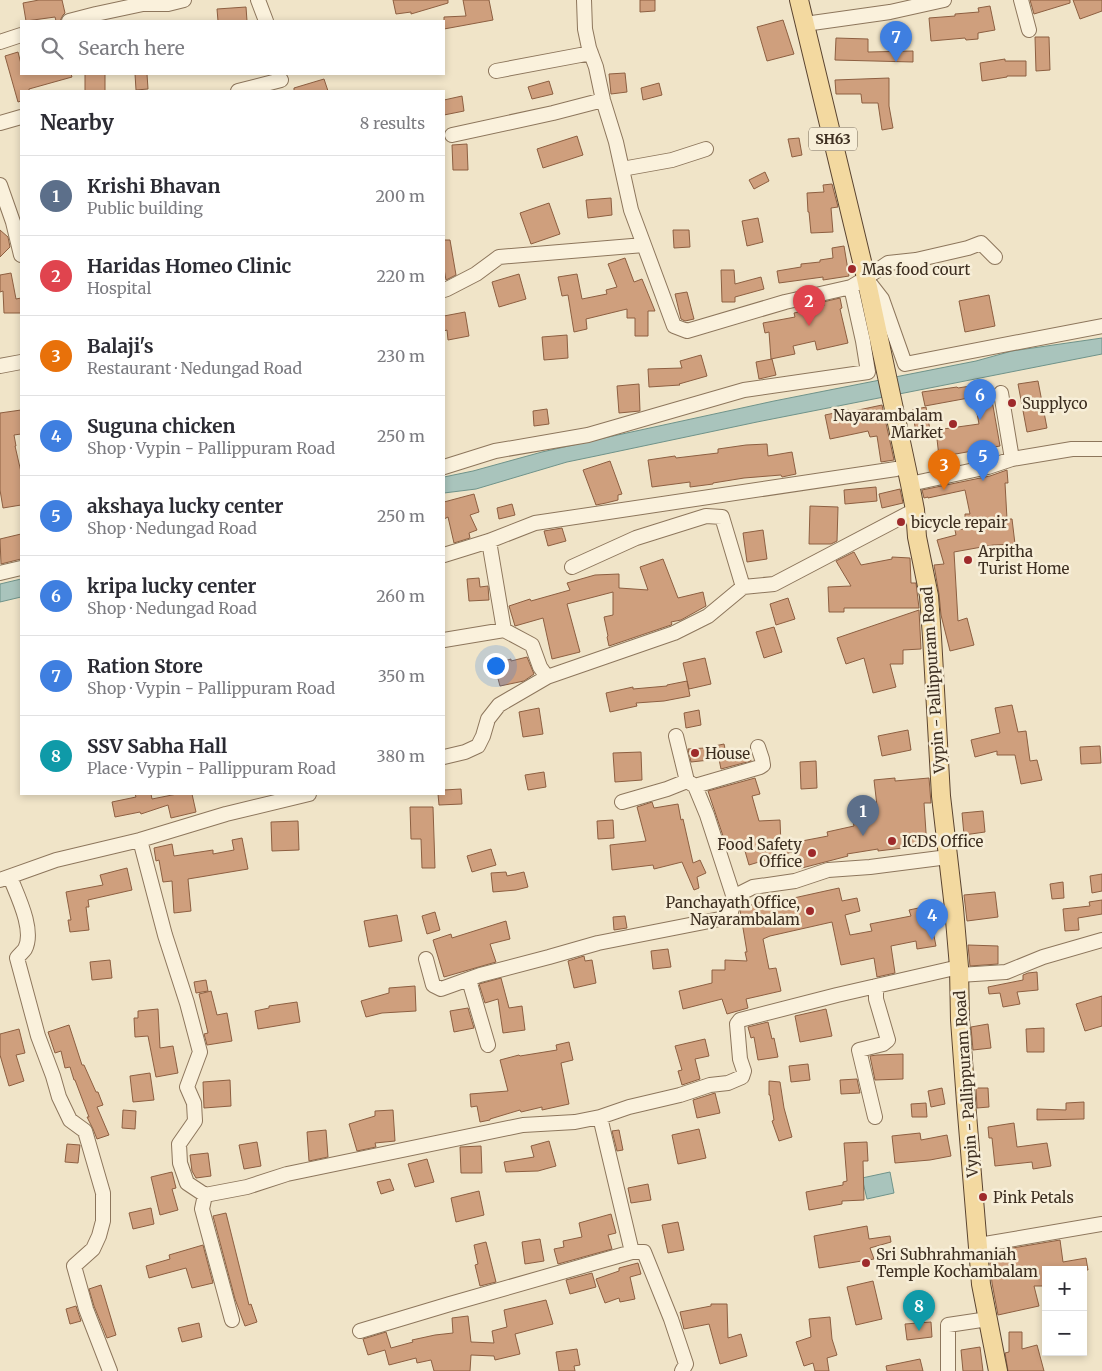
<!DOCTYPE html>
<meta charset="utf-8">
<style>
body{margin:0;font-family:Merriweather,serif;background:#f7f7f7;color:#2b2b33}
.controls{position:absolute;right:15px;bottom:15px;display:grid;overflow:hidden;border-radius:0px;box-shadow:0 2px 8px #0003}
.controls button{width:45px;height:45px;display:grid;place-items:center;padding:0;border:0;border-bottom:1px solid #e1e1e2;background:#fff;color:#2b2b33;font:25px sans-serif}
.you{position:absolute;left:495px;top:665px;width:18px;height:18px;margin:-12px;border:4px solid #fff;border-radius:50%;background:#1a73e8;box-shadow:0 0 0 8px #1a73e833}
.badge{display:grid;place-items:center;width:32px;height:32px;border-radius:50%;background:#db2777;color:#fff;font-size:16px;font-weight:700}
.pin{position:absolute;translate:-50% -41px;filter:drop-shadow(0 1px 2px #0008)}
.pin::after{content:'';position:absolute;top:26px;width:18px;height:15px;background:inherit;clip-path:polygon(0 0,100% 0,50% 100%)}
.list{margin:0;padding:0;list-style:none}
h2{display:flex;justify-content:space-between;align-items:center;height:65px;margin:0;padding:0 20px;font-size:21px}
h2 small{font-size:16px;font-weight:400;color:#7c7c81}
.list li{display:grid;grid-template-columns:32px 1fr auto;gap:15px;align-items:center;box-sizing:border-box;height:80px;padding:0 20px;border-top:1px solid #e1e1e2}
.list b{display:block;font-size:19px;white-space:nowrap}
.list p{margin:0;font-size:16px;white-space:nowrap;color:#7c7c81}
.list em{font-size:16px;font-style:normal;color:#7c7c81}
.icon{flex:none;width:28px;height:28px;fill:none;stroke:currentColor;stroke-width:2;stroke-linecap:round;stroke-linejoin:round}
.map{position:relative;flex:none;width:1102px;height:1371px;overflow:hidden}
.search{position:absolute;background:#fff;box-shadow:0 2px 8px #0003;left:20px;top:20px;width:425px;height:55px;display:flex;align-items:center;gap:12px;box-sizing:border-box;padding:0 18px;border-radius:0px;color:#7c7c81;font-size:19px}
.panel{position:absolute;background:#fff;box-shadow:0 2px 8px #0003;left:20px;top:90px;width:425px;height:705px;border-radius:0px}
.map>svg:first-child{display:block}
.water{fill:#a9c4bc;stroke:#6f938a}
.building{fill:#cf9f7d;stroke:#8d5f41}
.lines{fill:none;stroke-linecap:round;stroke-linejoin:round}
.minor-casing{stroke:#8d765c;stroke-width:16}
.major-casing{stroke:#5b4430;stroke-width:20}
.minor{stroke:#faf1dc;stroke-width:14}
.major{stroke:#f3d9a0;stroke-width:18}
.poi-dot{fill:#9e2a2b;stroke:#f7eed8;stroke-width:2}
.labels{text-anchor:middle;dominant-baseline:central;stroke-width:5;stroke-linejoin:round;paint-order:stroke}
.shield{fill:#f7eed8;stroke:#756857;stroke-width:1}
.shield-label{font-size:14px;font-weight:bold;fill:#3d2e20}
.poi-label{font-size:15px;fill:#3d2e20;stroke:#f7eed8;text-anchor:start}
.street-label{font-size:15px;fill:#3d2e20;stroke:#f7eed8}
</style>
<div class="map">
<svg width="1102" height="1371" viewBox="0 0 1102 1371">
<rect width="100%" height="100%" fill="#f0e4c8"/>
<path class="water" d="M1102,338v16l-345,68 -161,34 -29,6 -91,27 -32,4v-16l29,-6 69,-19 71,-16 161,-35 202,-40 36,-10z
M21,579v18l-21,5v-18z
M890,1172l4,21 -27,6 -5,-21z"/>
<path class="building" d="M39,0h23l3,13 -2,2 -3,6h-4l-1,-4 -29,4 -3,-18z
M393,0h55v3l-37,11v-2l-15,2z
M463,0h26l4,20 -49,9v-12l22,-1z
M640,0h15v11l-15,1z
M1030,0h40v3l-36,11z
M1073,0h29v11l-22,8z
M990,6l5,24 -17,3v6l-12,1 -1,-2 -34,3 -2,-23 26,-2v-2l24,-2 -1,-4z
M246,7l1,14h-29l-1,-12z
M783,20l11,34 -27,7 -10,-34z
M1035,37h14l1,33 -14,1z
M836,38l32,1v13l45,-1v11l-78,-2z
M18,52l3,12v10h50l1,3 -43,12v2h-8v10l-3,1 -13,-46z
M1005,59v2h21v15h-19v1l-25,4 -2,-18z
M625,73l2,19 -16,2 -2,-20z
M85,74h20v17h-20z
M135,74h12l1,15 -12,1z
M889,78v28l4,22 -11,2 -4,-27h-16l-1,-9h-25l-1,-14z
M324,79l4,12h-34v-3z
M549,81l4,13 -21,5 -4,-12z
M659,83l3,12 -19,5 -2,-12z
M462,96l2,15 -20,4v-15z
M577,136l6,19 -40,13 -6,-19z
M799,138l3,17 -10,2 -4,-18z
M467,144l1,26h-15l-1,-25z
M765,172l4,9 -15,8 -5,-9z
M832,184l6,23 -7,1 2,24 -22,1 -2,-21h-1l-1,-19 17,-1 -1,-7z
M611,198l1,17 -24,3 -2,-18z
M549,203l11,31 -29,10 -11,-31z
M758,218l5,24 -16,4 -5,-25z
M0,230l8,7 2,10 -10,10z
M673,230h16l1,17 -16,1z
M444,240h6l6,35 -10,5 -2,-11z
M844,246l5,30 -26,4v-3l-44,6 -2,-12 24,-4v-3l19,-2v-2l13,-2 -1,-10z
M625,258l9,24 8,-3 13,32h-7v25h-13v-18h-8v-9l-41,10 1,10 -13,3 -6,-37 -6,1 -4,-19 19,-3 5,25 25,-5 -1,-4 11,-3 -9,-23z
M721,270h13l1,14 26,-7 3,12 -29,8v5h-13z
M11,273l5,26 5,-1v15h-17l-1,-22 -3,1v-17z
M519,274l7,25 -27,8 -7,-25z
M687,292l7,27 -9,2 -4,-2 -6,-25z
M989,295l6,31 -30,6 -6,-31z
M840,298l2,10 -2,1 8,34 -31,7 -2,-9 -22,5 2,8 -24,5 -2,-27 -4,1 -2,-10 32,-6 -1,-4 30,-7 -1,-4z
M465,312l4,24 -21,4 -1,-10 -3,1v-15z
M567,335l1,23 -24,2 -2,-23z
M701,355l6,21 -28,8 1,1 -31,2 -1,-18 34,-1 -2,-7z
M772,359l4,16 -17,4 -3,-17z
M1038,381l9,47 -20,4 -9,-48z
M989,383l11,63 -61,11 -3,-27 43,-6 -5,-27 -49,9 -3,-14 35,-5 1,1z
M639,384l1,27 -21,2 -2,-27z
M882,405l12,55 -13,2 -4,-26 -7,1 -2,-6 -38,8 -5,-24 24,-5v2z
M926,407l4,23 -14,2 -4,-22z
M547,409l2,15 -15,2 -1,-15z
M21,410v24l-7,1 2,11h-1l6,26v33l-18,3 -3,-18v-77z
M767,444l1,12 24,-4 4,22 -14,3 -1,-2 -37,3 -31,5v1l-23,3v-5l-38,5 -4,-27 27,-4 1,2 42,-5v-4l28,-4z
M610,461l12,33 -4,1v5l-12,3 -10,2 -13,-35z
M1007,470l1,13h-3l2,36h5l3,25 -22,1 -39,7 4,69 9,-3 7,27 -24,6 -9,-36 -2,-21 -5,-29 10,-1 -7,-24 19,-5 -1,-5 10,-1v-15h5l-5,-24 -37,8v-1l-4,1 -2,-8 68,-14z
M876,487l1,14 -32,3 -1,-14z
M900,489l3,14 -21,5 -3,-14z
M474,494l5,18 -9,3 7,15 -8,3 1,5 -16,5 -6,-26 -4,2v-17z
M512,504l3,11 -16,4 -2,-11z
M810,506l28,1 -1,34 -6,3h-22z
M562,528l4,13 -18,5 -4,-15z
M763,530l4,29 -20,3 -4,-29z
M21,534v25l-20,5 -1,-25z
M854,552l7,13 31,-6v-2l18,1 1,25h5l3,25h-75v4h-15l-1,-25 23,-1 -15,-25z
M663,559l15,39 25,-6 3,14 -25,14 -10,2 1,2 -1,1 -62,21 -2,-9 1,-1 -4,-19 9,-2v-23l-46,12 13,48 -28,7 -9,-41 -28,8 -6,-20 21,-7 1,2 39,-11 -3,-7 28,-8 24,-1v14l29,2 -8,-23z
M479,578l1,9 8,-1 1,14 -20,1 -2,-22z
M788,598l7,21 -19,6 -6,-21z
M919,610l2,39 -18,1v14h-13l6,23 -23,6 -9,-35 -18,6 -9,-26z
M774,627l8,25 -18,6 -8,-26z
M527,657l7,17 -10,7 -24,5 -6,-22 17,-5v2z
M705,658l6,26 -22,5 -6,-26z
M687,681l3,15 -26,5 -28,2 1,3 -27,6 -4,-19 27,-6v2l34,-3v-1z
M1012,705l6,27 8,-1 4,30 7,-1 5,20 -21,4 -6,-29h-18v-4l-22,6 -4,-17 29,-7 -5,-25z
M539,708l4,26 -20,3 -4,-25z
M699,710l2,15 -15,3 -2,-15z
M908,730l3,20 -29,6 -4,-20z
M724,744l3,13 22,-5 2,9 -30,8 -2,-10 -28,3 -3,-13 17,-1z
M1100,746l1,17 -20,1 -1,-17z
M641,752l1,28 -27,2 -2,-29z
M816,761l1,27 -16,1 -1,-27z
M544,772l2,15 -18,3 -3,-15z
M755,778l5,16 -8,2 7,25 21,-1 1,25 47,-9 -1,-4 27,-6 -1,-4 6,-1 1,-17 17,2 -3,-26 21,-2v3l34,-3 2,25h-7l3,44 -16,1v-1l-33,4v-2l-31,5 1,2 -50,13 -3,-18 -46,14 -6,-21 -16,4 -19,-57z
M461,789l1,15 -23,1 -1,-11h6v-4z
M135,794h16l1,5 25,-5h15l4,18 -25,6 -3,-13 -27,9 -1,-2 -25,5 -3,-15 24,-5z
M652,802l2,6 24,-4 3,16 2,-1 10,44 7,-3 6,13 -9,4 2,11 -5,2 -12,-28 -28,7 -1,-4 -41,5 -2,-25 36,-4 -9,-34z
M410,807h23l2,61h-13l-1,-29h-10z
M983,811l2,21 -21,3 -2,-22z
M613,820l1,18 -16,1 -1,-18z
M298,821l1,29 -27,1 -1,-29z
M242,838l6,31 -60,10 3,32 -17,2 -2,-32 -9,1 -4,-22 -3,1 -2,-13 18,-4 2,12 39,-6v4l21,-4 -2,-10z
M491,849l5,16 -24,7 -5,-16z
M127,868l5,22 -44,10 1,7h-3l3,23 -19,2 -2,-12h3l-5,-28 37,-7 -3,-10z
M506,872l1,4 17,-4 4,15 -12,3 -23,2 -2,-19z
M1102,874v17l-10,2 -2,-17z
M1063,882l1,16 -12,1 -2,-15z
M839,888l3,13 15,-3 3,13 -15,4 5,20 22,-4 -2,-7 41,-8 -2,-6 19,-4 8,40 -19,3 -1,-8 -25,5 4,27 -18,4 -3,-19 -33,7 -9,-43 -62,14 -7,3 6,30 7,-1 5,23 -35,8 2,9 -21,6 -5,-15 -39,10 -4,-18 33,-8v-13h13v-10l22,1 -2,-9h2l-7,-42 11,-2 1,-4 9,-2 1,3z
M995,892l3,25 -31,4 -3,-26z
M1102,900v14l-24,4 1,12 -14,1 -2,-22 27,-3 -1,-4z
M435,912l5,18 -13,4 -5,-18z
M397,915l5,26 -33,6 -5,-26z
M625,916l2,12 -13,2 -1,-13z
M506,921l4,18 -20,5 6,18 -52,15 -11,-37 18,-6 1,4z
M968,945l30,1v18l-28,2z
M668,949l3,18 -18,2 -2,-18z
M584,956l1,5 7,-1 4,23 -22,5 -6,-27z
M110,960l2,18 -20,2 -2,-18z
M1037,972l1,18 -21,2 3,12 -17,3 -3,-14 -11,1 -1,-7 35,-7v-5l5,-2z
M501,978l8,30 13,-2 3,24 -22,3 -5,-34 -13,4 -6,-19z
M206,980l2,11 -12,2 -2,-11z
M415,986l1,25 -34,2 -16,4 -5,-16 28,-8v-5z
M211,991l6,24 10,-2 5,28 -25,4 -3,-11 4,-1 -9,-39z
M1102,996v30l-17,5 -9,-27z
M297,1002l3,20 -42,7 -3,-18 14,-3v-2z
M468,1008l6,20 -20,4 -4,-21z
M158,1009l2,39 13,-2 5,27 -22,4 -8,-41 -13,1 -1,-19h4v-7z
M826,1009l6,27 -32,6 -5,-26z
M768,1022l4,17 2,-1 4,19 -20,3 -4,-23 -3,1 -3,-11z
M988,1024l3,24 -18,2 -2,-23z
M69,1025l13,40h2l12,27h2l5,13 -6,2 12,28 -12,4 -4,-10 -6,-12h2l-14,-37h-1l-4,-13 -5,1 -4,-17 -6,2 -7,-21z
M1044,1028v24h-17l-1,-23z
M19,1029l6,24 -9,2 8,26 -15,5 -9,-31v-21z
M705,1039l4,17 -14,3 5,20 -18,6 -4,-14 4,-1 -7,-24z
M569,1042l4,18 -12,3 8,41 -27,6v-3l-21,5 -1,-2 -30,9v1l-10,2 -3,-16 -6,1 -1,-13 38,-3 -8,-31 19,-5 1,1 37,-6 -1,-5z
M903,1054v25l-28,1 -5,-24 7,-1z
M808,1064l2,16 -19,2 -2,-16z
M150,1073l4,27 -21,2 -3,-26z
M857,1079l3,14 -19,1 -1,-14z
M230,1080l1,26 -27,2 -1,-26z
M769,1081l11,1 4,26 8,29 -13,4 -7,-20 2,-1 -4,-25h-1z
M942,1088l3,16 -14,3 -3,-16z
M976,1088h12l1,19 -12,1z
M715,1093l5,20 -23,5 -4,-18z
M1084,1102v17l-47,1v-11l29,1v-7z
M926,1103l1,14h-15l-1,-13z
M123,1110l13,1 -1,18 -13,-1z
M393,1110l2,31 -20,2 1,4 -19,4 -8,-27 26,-8v-5z
M1014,1123l3,24 30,-4 4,23 -18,3 -1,-7 -37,4 -3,-28h-3l-1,-11z
M699,1129l7,29 -28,6 -6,-29z
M326,1130l2,27 -19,4 -2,-29z
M619,1130l4,20 -6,1 -5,-20z
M920,1133l1,7 26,-5 4,21 -21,4 -35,3 -3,-27z
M549,1141l7,25 -18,5 -32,1 -2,-10 30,-5 -3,-11z
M257,1142l4,24 -17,3 -5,-24z
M867,1142l1,19h-5l1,39 -22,1v3l-33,6 -3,-18 37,-7v-3l4,-1 -3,-38z
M67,1144l13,1 -2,18 -13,-1z
M481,1146l1,27h-21l-1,-26z
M208,1153l3,23 -15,2 -4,-7 -2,-16z
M427,1159l7,23 -19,5 -7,-23z
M172,1172l4,16 -4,1 6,21 -18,5 -9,-38z
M390,1179l4,11 -13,4 -4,-12z
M648,1184l3,16 -20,3 -3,-15z
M479,1191l5,24 -28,7 -5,-24z
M151,1208l3,16 -21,5 -4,-16z
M226,1213l23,92 2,-1 6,18 -12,4 -10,-27 -22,-83z
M611,1214l5,19 -8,2 4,14 -54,15 -4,-15 10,-2 -1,-6 19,-4 -3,-14z
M678,1222l6,28 -16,3 -6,-28z
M867,1226l2,13 21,-3 1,6 -21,6 4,11 -55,9 -5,-32z
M540,1239l4,22 -19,3 -3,-22z
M1060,1240l3,22 23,-4 2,12h-42v16h-12l5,20 -41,9 -6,-32 -3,-31z
M486,1242l10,40 -16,4 -5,-21 3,-1 -4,-19z
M203,1245l10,38 -21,5 -6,-20 -37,10 -3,-12 24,-7 -1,-4z
M638,1263l3,11 -11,3 5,22 -15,3 -1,-4 -14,5 -9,-24 23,-8v-3z
M592,1273l4,14 -26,7 -4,-14z
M873,1281l9,38 -26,6 -9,-38z
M101,1285l15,50 -9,3 -13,-32 -5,-17z
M546,1300l7,24 -38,10 5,20 -25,6 -1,-4 -23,-1 -1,16h-36l-3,-11 -14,3 -1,-5 -27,7 -4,-15 -17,5 -5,-16 23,-7 5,16 22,-6 -1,-2 23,-5 18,-2 -1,-15 16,-2 3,26 23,1 -2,-12 15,-4 -3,-17z
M711,1304h16l1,34 13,-4 6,22 -27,8 -11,-40 -25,5 -4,-17 31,-6z
M76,1306l5,15 -11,3 -4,-15z
M830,1317l2,22 5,16 -10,3 2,13h-14l-2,-8 -9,3 -8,-24 15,-5 -2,-18z
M931,1322l1,15 -25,3 -2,-16z
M199,1323l3,14 -20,5 -4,-14z
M1009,1332h13v17l15,-4 7,26h-36l-3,-18 4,-1z
M980,1347l3,24h-20l-2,-21z
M577,1349l3,16 -6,1 1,5h-16l-3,-19z
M920,1359l3,12h-36l-1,-5z"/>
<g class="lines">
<defs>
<path id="minor" d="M258,0l8,21
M584,0l1,29 4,19 7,19 7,33 13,42 15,68 13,35
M1021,0l8,30
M69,21l27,-7 47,-10h25l16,-4
M805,24l85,-12 54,-12
M0,42l21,-7
M496,71l95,-18
M238,91l43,-11
M0,123l21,-6
M452,135l101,-22 50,-13
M622,169l50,-9 34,-11
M0,185l13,37 8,33
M868,281l14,18 23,65 197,-38
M444,290l3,-1 29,-15 23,-17 145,-12 30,81 13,5 98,-29 66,-15 15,-9 22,-15 28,-3 52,-12 13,-5 14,14
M0,366l21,-4
M1001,393l11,66
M444,467l51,-16 93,-16 156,-45 124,-18 -5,-31 -12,-54
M910,484l78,-17 24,-8 60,-10h30
M489,541l15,89
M444,555l45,-14 46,-18 361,-54
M572,567l64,-29 70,-22 16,1 21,70
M0,573l21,-5
M444,640l60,-10 28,15 8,22 7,10
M676,736l11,45 8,5
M758,747l4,12 1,6 -3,2 -65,19 12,29 27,83 5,-4 14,-7 42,-6 33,-11 42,-3 78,-10
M444,757l21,-5 13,-6 5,-10 5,-17 11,-14 48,-28 127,-44 34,-17 35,-29 31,-3 141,-74
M622,802l45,-13 20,-8
M140,840l25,95 22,68 13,49 -13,35 7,16 1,18 -16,23 1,19 7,20 18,12 42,-8 40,-13 236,-49 52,-3 25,-5 29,-10 51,-12 30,-10 18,-2 14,-6 2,-6 -4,-12 -3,-35 3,-4 97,-25 122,-28
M10,877c7,18 25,53 15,72 -2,3 -6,6 -8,9l21,78 15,40 6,21 11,23 15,11 18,62v28l-4,15 -6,13 -19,17 12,43 24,62
M0,880l56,-20 84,-20 86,-26 83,-20
M426,959l7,26 8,4 39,-14 69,-18 49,-14 132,-26 4,-19
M959,975l47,-3 37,-15 59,-17
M469,980l19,65
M600,1117l32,135
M875,1117l-16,-67 24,-6 5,-4 -12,-41v-13
M205,1195l-3,14 30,111
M979,1245l123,-21
M360,1331l90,-27 182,-52h12l27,67 15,45 -4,7
M948,1371v-46l40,-6"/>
<path id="major" d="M799,0l67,278 44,206 5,26 2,27 12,59 3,41 9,159 13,112 5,59 1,53 6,82 15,182 17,87"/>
</defs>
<use href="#minor" class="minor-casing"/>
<use href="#major" class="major-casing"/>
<use href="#minor" class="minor"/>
<use href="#major" class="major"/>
</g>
<g class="poi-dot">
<circle cx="852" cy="269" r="5"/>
<circle cx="1012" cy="403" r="5"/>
<circle cx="953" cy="424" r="5"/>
<circle cx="901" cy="522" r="5"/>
<circle cx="968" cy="560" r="5"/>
<circle cx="695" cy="753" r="5"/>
<circle cx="892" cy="841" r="5"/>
<circle cx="812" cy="853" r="5"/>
<circle cx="810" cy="911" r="5"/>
<circle cx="983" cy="1197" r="5"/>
<circle cx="866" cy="1263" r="5"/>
</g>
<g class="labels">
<rect class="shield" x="809" y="127.5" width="48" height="23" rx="4"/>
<g class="shield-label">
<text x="833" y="139">SH63</text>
</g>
<g class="poi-label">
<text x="862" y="269">Mas food court</text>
<text x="1022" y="403">Supplyco</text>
<text x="943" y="415" text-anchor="end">Nayarambalam<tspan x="943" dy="17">Market</tspan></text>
<text x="911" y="522">bicycle repair</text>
<text x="978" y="551">Arpitha<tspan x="978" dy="17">Turist Home</tspan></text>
<text x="705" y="753">House</text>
<text x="902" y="841">ICDS Office</text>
<text x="802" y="844" text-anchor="end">Food Safety<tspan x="802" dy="17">Office</tspan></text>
<text x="800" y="902" text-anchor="end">Panchayath Office,<tspan x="800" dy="17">Nayarambalam</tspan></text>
<text x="993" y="1197">Pink Petals</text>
<text x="876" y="1254">Sri Subhrahmaniah<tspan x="876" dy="17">Temple Kochambalam</tspan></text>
</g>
<g class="street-label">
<text transform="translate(933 680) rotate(-94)">Vypin - Pallippuram Road</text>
<text transform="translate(966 1084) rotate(-94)">Vypin - Pallippuram Road</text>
</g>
</g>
</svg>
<div class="controls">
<button>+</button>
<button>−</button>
</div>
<div class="you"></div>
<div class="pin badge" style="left:863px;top:836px;background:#5c6f8a">1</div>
<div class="pin badge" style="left:809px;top:326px;background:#e0444e">2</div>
<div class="pin badge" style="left:944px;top:490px;background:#e8710a">3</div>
<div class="pin badge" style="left:932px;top:940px;background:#3f7fe0">4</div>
<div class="pin badge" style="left:983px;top:481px;background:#3f7fe0">5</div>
<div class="pin badge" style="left:980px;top:420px;background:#3f7fe0">6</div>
<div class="pin badge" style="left:896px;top:62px;background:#3f7fe0">7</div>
<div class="pin badge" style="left:919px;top:1331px;background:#0f9aa8">8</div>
<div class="search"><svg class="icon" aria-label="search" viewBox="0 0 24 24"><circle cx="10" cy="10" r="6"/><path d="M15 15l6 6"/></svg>Search here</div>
<section class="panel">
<h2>Nearby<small>8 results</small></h2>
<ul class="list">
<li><span class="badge" style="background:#5c6f8a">1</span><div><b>Krishi Bhavan</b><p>Public building</p></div><em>200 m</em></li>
<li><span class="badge" style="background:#e0444e">2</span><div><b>Haridas Homeo Clinic</b><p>Hospital</p></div><em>220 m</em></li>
<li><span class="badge" style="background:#e8710a">3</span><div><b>Balaji's</b><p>Restaurant · Nedungad Road</p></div><em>230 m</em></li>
<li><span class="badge" style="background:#3f7fe0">4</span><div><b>Suguna chicken</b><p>Shop · Vypin - Pallippuram Road</p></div><em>250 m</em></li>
<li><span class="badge" style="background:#3f7fe0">5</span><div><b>akshaya lucky center</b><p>Shop · Nedungad Road</p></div><em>250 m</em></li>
<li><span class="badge" style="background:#3f7fe0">6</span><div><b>kripa lucky center</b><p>Shop · Nedungad Road</p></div><em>260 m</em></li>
<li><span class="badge" style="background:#3f7fe0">7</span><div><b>Ration Store</b><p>Shop · Vypin - Pallippuram Road</p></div><em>350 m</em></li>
<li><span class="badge" style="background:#0f9aa8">8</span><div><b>SSV Sabha Hall</b><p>Place · Vypin - Pallippuram Road</p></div><em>380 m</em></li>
</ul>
</section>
</div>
